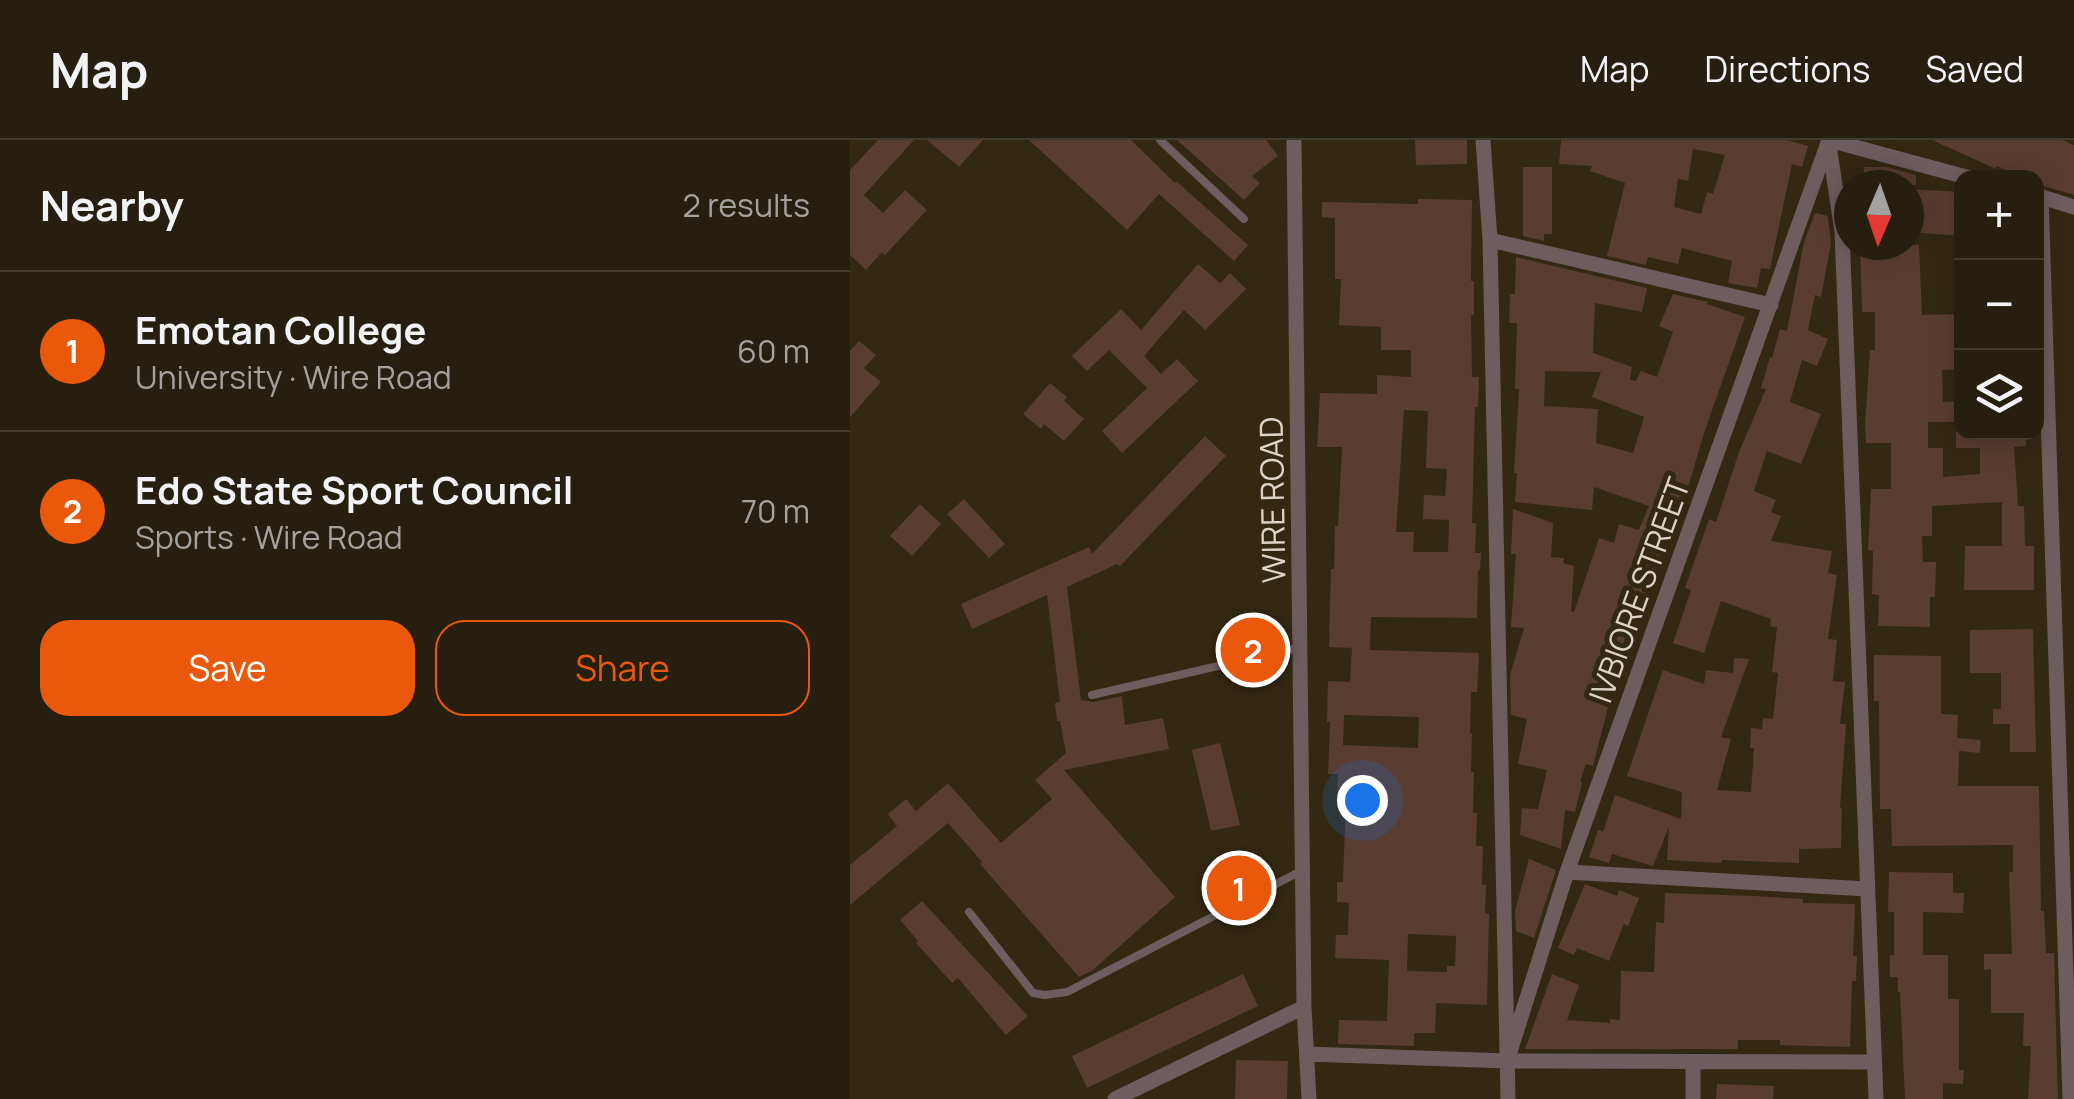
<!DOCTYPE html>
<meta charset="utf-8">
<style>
body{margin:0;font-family:Manrope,sans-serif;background:#2e2717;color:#f1f3f6}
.controls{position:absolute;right:30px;top:30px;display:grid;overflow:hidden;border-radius:20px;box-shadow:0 5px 25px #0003}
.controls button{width:90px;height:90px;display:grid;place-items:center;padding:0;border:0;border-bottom:2px solid #423c2e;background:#261e0e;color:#f1f3f6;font:50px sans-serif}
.compass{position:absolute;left:984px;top:30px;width:90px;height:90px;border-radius:50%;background:#261e0e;box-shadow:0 5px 25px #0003;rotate:182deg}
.you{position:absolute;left:512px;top:660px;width:35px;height:35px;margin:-25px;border:8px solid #fff;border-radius:50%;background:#1a73e8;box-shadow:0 0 0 15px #1a73e833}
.badge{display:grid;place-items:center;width:65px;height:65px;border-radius:50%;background:#ea580c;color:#fff;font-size:32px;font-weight:700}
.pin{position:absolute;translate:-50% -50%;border:5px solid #fff;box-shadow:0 2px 10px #0006}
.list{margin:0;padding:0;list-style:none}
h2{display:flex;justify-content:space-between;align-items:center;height:130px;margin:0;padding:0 40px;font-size:42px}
h2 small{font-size:32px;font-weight:400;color:#a4a29e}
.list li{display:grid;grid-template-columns:65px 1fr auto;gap:30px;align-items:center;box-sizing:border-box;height:160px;padding:0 40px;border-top:2px solid #423c2e}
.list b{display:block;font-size:38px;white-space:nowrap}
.list p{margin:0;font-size:32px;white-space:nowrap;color:#a4a29e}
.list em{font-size:32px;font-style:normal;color:#a4a29e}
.actions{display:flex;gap:20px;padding:30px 40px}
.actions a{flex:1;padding:22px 0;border:2px solid #ea580c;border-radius:30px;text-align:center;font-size:35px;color:#ea580c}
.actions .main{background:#ea580c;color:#fff}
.icon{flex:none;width:55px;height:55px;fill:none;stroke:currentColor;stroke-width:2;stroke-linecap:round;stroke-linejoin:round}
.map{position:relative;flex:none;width:1224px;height:959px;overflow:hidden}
header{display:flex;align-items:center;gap:60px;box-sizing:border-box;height:140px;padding:0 50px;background:#261e0e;border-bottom:2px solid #423c2e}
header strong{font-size:48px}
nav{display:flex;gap:55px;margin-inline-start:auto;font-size:35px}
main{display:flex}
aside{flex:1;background:#261e0e}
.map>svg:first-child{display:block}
.building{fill:#593d30;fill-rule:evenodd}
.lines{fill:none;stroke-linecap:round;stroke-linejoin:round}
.lane{stroke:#6d5d5e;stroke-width:8}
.street{stroke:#6d5d5e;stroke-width:15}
.labels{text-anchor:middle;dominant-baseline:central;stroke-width:10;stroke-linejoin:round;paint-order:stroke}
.street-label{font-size:32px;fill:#dbd4c7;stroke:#332812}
</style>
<header>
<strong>Map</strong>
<nav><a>Map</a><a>Directions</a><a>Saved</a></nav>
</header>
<main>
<aside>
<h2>Nearby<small>2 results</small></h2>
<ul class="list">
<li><span class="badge">1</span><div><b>Emotan College</b><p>University · Wire Road</p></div><em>60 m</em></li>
<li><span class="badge">2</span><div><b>Edo State Sport Council</b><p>Sports · Wire Road</p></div><em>70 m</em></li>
</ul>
<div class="actions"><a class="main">Save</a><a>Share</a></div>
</aside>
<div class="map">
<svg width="1224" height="959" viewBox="0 0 1224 959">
<rect width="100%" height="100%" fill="#332812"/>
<path class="building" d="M28,0h36l-50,55 19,18 22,-23 22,20 -42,45 -3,-3 -16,18 -16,-15v-85z
M77,0h56l-24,27z
M179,0h102l44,43 1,-2 72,64 -14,16 -75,-67 -32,36z
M327,0h89l12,16 -26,20 8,7 -16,17z
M565,0h52v24l-51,1z
M711,0h226l21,6 -6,21 -10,-3 -22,105 -9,-1 -4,20 -29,-5 4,-22 -50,-13 -4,16 -30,-7 -2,8 -39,-9 18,-73 -35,-12 2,-5 -33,-2zM843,9l32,6 -12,39 -6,-2 -6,22 -27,-7 4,-28 10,2z
M1082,0h130l12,5v50l-37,-11 -1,-6h-14l-25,-12 -1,3z
M673,27h29v67h-8v7l-21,-5z
M1014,27h23l29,8v10h-53z
M1059,49l53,3v44l-53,-4z
M568,59l54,1 -1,81h3v34h-3l1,62h7l-1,30h-3l-3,116h4l-1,30h6l-1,18 -2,-1 -1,48 -106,-1 -1,33 109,3 -2,39h-6l-1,41h2l-1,39h3l-1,41h4l-1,33h7l-1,39h4l-1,28 4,1 -2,91 -51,-2 -1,30h-21v13l-76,-2 1,-24 48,1 2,-61 -54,-2 1,-23h12l1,-32 -12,-1v-20h6l3,-84h-9l1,-24h-10l2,-52h-3l1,-41 22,1 2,-34 -23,-1 2,-78h3l1,-43h3l4,-79h-25l3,-54 57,1v-19l34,2v-27h-30v-23l-42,-2 2,-46h-6v-61l-13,-1v-15l96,2zM554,270l24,1 -2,57 21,1 -2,27 -21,-1 -1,24 26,1 -1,32h-35l1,-20h-18zM494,575l75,2 -1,31 -75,-3zM558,794l48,2 -1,30h-8v6l-40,-1z
M965,73l13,3 3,28 -10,53 -6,-2 -7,35 20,9 -11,27 -15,-6 -12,42 31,12 -20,50 -34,-13 -13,40 22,9 -5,12 10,4 -10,25 61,10 -4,22 9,2 -9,64 9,1 -4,41 12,1 -5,42h6l-6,84h2l-1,40 -42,1v14l-77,-3 -1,3 -54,-3 2,-33 -16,39 -41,-12 -3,9 -20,-6 9,-27 5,2 12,-37 66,24 1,-27 -55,-16 36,-106 41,14 2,-14 27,3 1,-15 15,1 -28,78 10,2 -14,51 34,2 3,-44h-4l1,-20 11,1 1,-11 10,1 5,-46 -6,-1 5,-45 -7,-1 1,-7 -50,-18 -17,52 -31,-10 18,-53 -6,-2 24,-69 7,3 23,-70 27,-63 -5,-1 9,-31 2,1 8,-29 7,2 17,-89z
M1010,105h59l3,70 40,-1v55l-20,1 1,32 19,-1v21h-34v26h15v29l37,-3v-26h-24v-16h69l1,14 -12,1 4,59h6l1,40h9v44h-70l1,-44h37v-44l-70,4v30h-10l1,26h13l-1,35h-5v30l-52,-1 1,-31 -7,-1 1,-43 -5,-1 3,-61h20v-46h-25l-1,-17 5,-76h5v-38h-13z
M666,117l131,31 -5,24 -47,-9 -2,50 39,14 -2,13 6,1 5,-10 16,6 16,-45 -14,-6 14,-32 35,8 -1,2 38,13 -41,116 -27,92 -6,13 -4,-1 -30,93 -8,-3 -13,37h3l-26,102 -7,-2 -6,18 2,1 -7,29 -10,-2 -4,39 -41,-14 2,-27 16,1 9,-39 -29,-6 9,-45 -16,-4 -1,-40 14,-47 -13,-1 5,-73h-5l2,-45 40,14 -2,34 13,1 -1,5 11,3 -3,45 3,1 25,-74 15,5 5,-19 20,6 10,-24 -55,-19 -2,23 -77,-8 2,-29h-3l5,-84h-4l2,-66h-8l1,-29h5zM695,231l56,1 -9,25 52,20 -11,36 -37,-10 2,-34 -54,-3z
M348,124l22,19 10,-10 16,16 -41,41 -21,-20 -40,46 17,18 16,-15 21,22 -76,72 -20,-22 45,-43 -38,-38 -22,21 -15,-15 49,-47 20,21z
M9,201l17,14 -12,13 17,14 -31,35v-66z
M200,243l17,14 -3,4 20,18 -20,22 -20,-17 -3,5 -18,-15z
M355,296l21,20 -106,110 -3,-2 -50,23 14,113 12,2 29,-6 3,29 38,-7 6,31 -105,21 111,127 -82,73 -14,7 -99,-113 2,-2 -34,-39 -98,82v-40l47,-39 -9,-12 18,-15 10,12 32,-28 53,60 51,-44 -17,-19 31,-27 -6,-32h-3l-2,-18 5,-1 -13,-107 -75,34 -11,-25 128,-57 3,7z
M114,359l41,45 -16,14 -42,-44z
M70,364l21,20 -29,32 -22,-20z
M1183,489l3,123h-26v-28h-17v-15h8v-36h-31v-43z
M1024,515l67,1v58l17,1 -1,23 24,2 -1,13 -21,-2 -1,35h81l2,125h3l2,42h8l4,146h-30l3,-53h-8l1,-33h-33v-44l-7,1v-16h28l-3,-82h4v-27l-121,1 -1,-37h-11l-1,-108h-5z
M370,603l20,82 -29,6 -19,-81z
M679,719l27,11 -22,68 -18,-7 -1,-20z
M1039,732l64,1v20h11l-1,20 -40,-1v43h25v44h11v71h5l-1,14 -20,-1v16h-38l-5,-107h-2v-15h-8v-22h4v-43h-6z
M735,744l32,12 2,-6 20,8 -11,28 -4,-2 -15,37 -32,-13 -3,7 -16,-7z
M815,753l90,3 48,3v4l52,1 -2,52h4l-1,25h-4l-2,66 -70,-2v-5h-42v9h-213l27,-75 27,11 -12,35 43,3v-4l10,1 1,-49 33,1 2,-50 8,1z
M72,761l106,115 -22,19 -48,-57 -6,5 -36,-40 2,-2 -18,-21z
M393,834l15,32 -171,82 -15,-32z
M386,920l52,1 -1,38h-52z
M867,944l57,2 -1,13h-57z"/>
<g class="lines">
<path class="lane" d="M310,0l84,79
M242,555l209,-48
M119,772l64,81 12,2 22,-3 236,-122"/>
<path class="street" d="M444,0l10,867 5,92
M633,0l7,100 18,859
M979,0l141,38
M979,5l13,87 34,867
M1186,55l38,12
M1191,56l29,903
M640,100l281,65
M717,732l301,17
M457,914l200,7 367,1
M657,921l60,-189 262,-732
M843,922v37
M265,959l189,-92"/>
</g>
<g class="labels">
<g class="street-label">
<text transform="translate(422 360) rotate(-91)">WIRE ROAD</text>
<text transform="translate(789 450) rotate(-70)">IVBIORE STREET</text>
</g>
</g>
</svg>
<div class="controls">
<button>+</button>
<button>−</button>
<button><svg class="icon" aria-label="layers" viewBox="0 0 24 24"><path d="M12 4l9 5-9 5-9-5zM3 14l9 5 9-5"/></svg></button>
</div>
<svg class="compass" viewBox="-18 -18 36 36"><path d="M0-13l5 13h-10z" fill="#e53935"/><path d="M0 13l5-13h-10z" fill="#a4a29e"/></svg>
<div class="you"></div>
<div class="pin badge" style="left:389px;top:748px">1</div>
<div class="pin badge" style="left:403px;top:510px">2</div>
</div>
</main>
